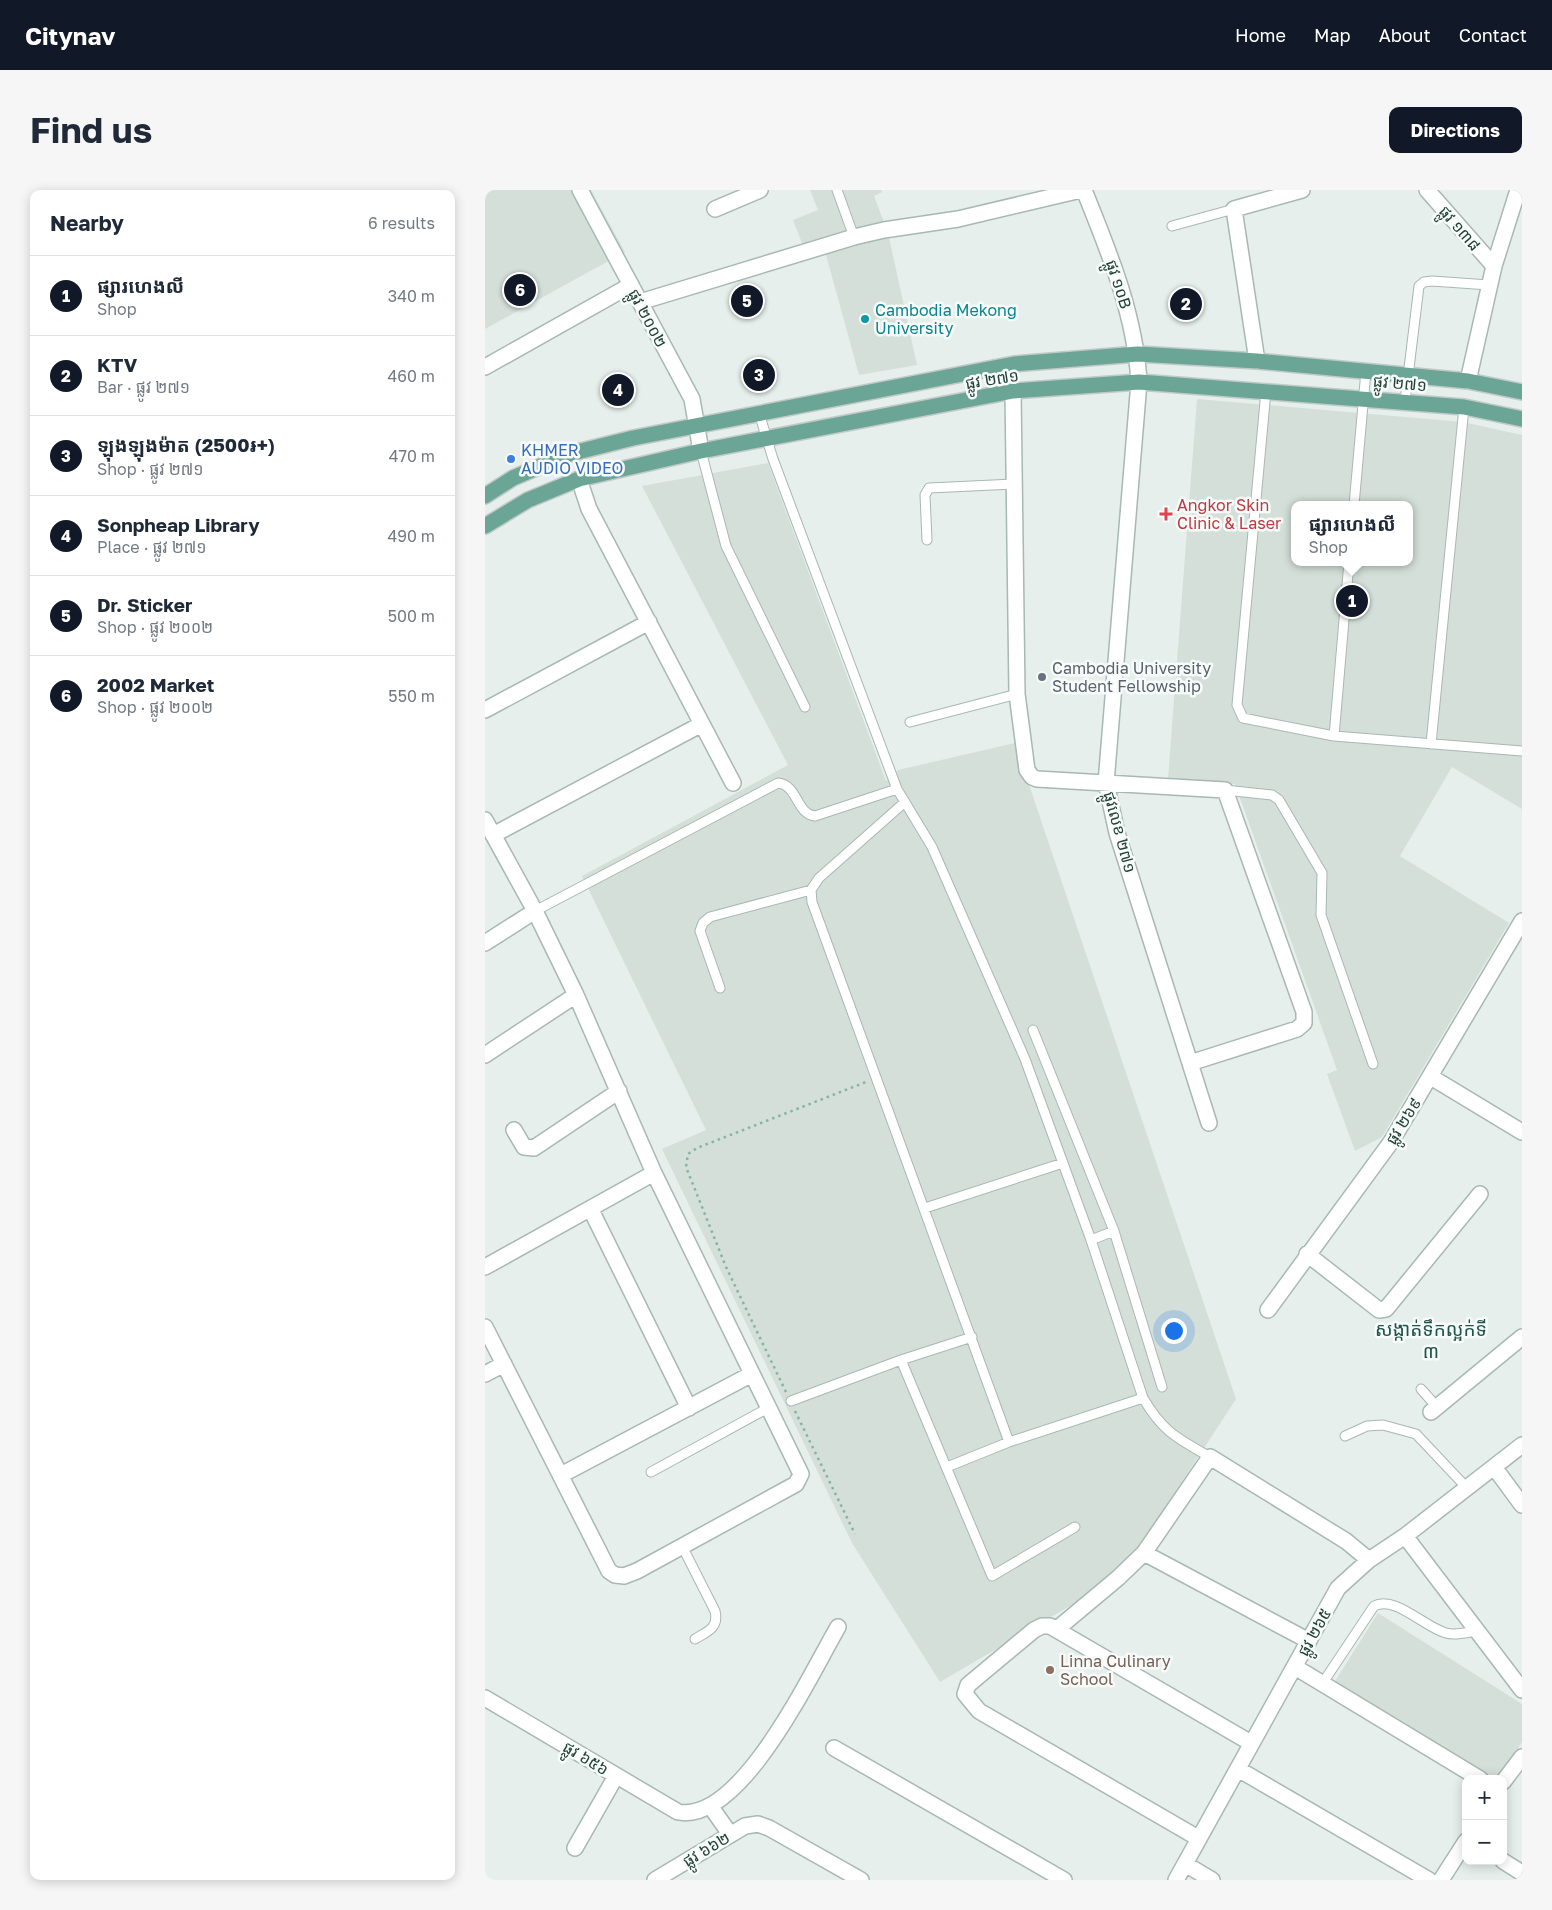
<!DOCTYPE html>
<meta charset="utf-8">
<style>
body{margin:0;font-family:"Golos Text","Noto Sans Khmer",sans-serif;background:#f6f6f7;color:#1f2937}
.controls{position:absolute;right:15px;bottom:15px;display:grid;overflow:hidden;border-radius:10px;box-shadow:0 2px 12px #0003}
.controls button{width:45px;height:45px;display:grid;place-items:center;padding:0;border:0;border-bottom:1px solid #e0e1e3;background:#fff;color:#1f2937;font:25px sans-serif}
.you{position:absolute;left:688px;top:1140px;width:18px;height:18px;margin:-12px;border:4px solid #fff;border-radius:50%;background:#1a73e8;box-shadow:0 0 0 8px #1a73e833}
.badge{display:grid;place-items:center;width:32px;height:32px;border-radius:50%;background:#111827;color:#fff;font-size:16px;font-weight:700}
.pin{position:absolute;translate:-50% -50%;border:2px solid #fff;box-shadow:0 1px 5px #0006}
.popup{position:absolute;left:806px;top:311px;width:122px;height:65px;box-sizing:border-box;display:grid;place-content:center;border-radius:10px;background:#fff;filter:drop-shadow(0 1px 4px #0005);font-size:16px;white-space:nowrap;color:#747a83}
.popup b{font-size:19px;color:#1f2937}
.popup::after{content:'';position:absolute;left:50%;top:100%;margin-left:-10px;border:10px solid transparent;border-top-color:#fff}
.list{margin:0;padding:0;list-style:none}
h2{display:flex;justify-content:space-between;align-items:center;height:65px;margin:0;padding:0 20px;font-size:21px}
h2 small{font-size:16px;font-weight:400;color:#747a83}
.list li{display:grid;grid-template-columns:32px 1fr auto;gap:15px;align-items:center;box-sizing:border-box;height:80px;padding:0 20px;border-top:1px solid #e0e1e3}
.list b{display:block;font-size:19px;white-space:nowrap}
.list p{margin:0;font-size:16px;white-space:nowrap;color:#747a83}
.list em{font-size:16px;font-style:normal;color:#747a83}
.map{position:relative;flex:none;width:1037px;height:1690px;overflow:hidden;border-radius:10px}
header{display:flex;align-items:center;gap:30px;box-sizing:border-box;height:70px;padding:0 25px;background:#111827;color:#fff}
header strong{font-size:24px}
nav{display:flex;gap:28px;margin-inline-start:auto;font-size:18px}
.intro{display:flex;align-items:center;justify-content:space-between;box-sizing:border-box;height:120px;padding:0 30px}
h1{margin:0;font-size:35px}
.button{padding:12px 22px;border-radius:10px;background:#111827;color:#fff;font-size:18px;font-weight:700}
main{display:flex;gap:30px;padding:0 30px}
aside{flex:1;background:#fff;border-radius:10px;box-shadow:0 2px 12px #0003}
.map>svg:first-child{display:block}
.built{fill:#d4dfda;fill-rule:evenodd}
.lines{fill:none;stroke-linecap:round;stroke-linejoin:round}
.lane-casing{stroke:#a8b8b2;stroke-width:11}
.street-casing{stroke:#a8b8b2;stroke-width:18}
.secondary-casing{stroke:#a4bbb3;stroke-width:18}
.primary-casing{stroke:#c2cac8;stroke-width:18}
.path{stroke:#86b3a5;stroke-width:2.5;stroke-dasharray:2.5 4;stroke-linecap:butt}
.lane{stroke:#fff;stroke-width:9}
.street{stroke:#fff;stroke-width:15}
.secondary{stroke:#fff;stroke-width:15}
.primary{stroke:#6aa596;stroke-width:15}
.culture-dot{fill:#0f9aa8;stroke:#f7fbf9;stroke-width:2}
.shop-dot{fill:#3f7fe0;stroke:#f7fbf9;stroke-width:2}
.health-dot{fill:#e0444e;stroke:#f7fbf9;stroke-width:2}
.worship-dot{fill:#6b7280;stroke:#f7fbf9;stroke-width:2}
.education-dot{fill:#8d6e63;stroke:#f7fbf9;stroke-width:2}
.labels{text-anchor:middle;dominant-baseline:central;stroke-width:5;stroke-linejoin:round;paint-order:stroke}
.street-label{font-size:16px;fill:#24423a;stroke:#f7fbf9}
.culture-label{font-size:16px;fill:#0d838f;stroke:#f7fbf9;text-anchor:start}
.shop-label{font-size:16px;fill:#366cbe;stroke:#f7fbf9;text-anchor:start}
.health-label{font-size:16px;fill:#be3a42;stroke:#f7fbf9;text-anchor:start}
.worship-label{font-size:16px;fill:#5b616d;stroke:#f7fbf9;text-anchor:start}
.education-label{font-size:16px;fill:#785e54;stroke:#f7fbf9;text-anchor:start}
.quarter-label{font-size:19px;fill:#1f5548;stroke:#f7fbf9}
</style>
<header>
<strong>Citynav</strong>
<nav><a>Home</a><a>Map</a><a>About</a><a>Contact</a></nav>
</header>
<div class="intro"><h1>Find us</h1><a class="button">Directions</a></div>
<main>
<aside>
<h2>Nearby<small>6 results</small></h2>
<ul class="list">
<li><span class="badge">1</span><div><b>ផ្សារហេងលី</b><p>Shop</p></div><em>340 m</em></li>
<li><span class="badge">2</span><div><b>KTV</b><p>Bar · ផ្លូវ ២៧១</p></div><em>460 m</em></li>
<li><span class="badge">3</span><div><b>ឡុងឡុងម៉ាត (2500៛+)</b><p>Shop · ផ្លូវ ២៧១</p></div><em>470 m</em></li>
<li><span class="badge">4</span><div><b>Sonpheap Library</b><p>Place · ផ្លូវ ២៧១</p></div><em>490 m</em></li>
<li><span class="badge">5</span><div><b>Dr. Sticker</b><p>Shop · ផ្លូវ ២០០២</p></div><em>500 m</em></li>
<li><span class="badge">6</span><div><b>2002 Market</b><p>Shop · ផ្លូវ ២០០២</p></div><em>550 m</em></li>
</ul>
</aside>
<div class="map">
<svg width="1037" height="1690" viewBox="0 0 1037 1690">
<rect width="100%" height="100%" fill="#e6efeb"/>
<path class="built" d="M0,0h106l34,62 -140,77z
M325,0h71l1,2 -8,4 14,37 29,132 -58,10 -34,-124 -18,5 -14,-36 25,-10z
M712,209l266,23 59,13v374l-70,-42 -52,89 109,67 -127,214 -27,14 -28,-77 10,-4 -102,-286 -67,-5zM810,315h114v57h-114z
M283,273l118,318 12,-11 117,-27 221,656 -111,170 -38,27 -147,86 -88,-139 -190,-394 44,-19 -124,-254 206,-111 -146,-279z
M893,1423l144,91v38l-23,37h-9l-158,-93z"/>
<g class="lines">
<defs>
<path id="lane" d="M352,0l17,47
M687,36l62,-17
M781,201l-29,314 6,13 91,18 188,15
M920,211l14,-115 5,-4 8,-1 57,4
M274,223l14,46 124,330 35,58 93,212 66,181 52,158c20,34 34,40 67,59
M216,261l25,95 79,161
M869,315l12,-134
M442,350l-2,-45 4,-7 85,-4
M425,532l107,-28
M849,546l15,-174
M946,554l33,-337
M740,600l47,5 7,5 43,73 -1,42 52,149
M420,612l-86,76 -8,12 1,12 197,540
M50,721l243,-128c20,2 18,31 37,33l82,-27
M235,798l-20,-57 3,-8 7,-6 101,-27
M548,840l81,201 48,156
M440,1018l138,-45
M606,1050l23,-9
M487,1147l-71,23 91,216 83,-49
M936,1199l16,18
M306,1211l110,-41
M860,1246l22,-10 16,-1 33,9 51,54
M462,1277l62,-25 134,-44
M166,1282l117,-64
M198,1358l32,63c4,17 -7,20 -20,28
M837,1494l52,-78c21,-11 50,21 72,27 9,3 22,-1 31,-2"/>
<path id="street" d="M599,0c25,62 51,124 55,192l-33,401 11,50 92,290
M942,0l67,76
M230,19l45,-19
M155,112l214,-65 30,-7 74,-11 123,-29
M772,171l-23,-152 68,-19
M0,177l146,-82
M983,191l26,-115 24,-76
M528,201l4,303 10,76 5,7 5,2 188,11 79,222v11l-7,6 -107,34
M94,289l10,30 144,274
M0,520l164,-88
M0,630l50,91 41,84 78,178 147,301 -5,10 -159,87 -13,5 -9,-1 -6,-4 -124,-244
M8,645l209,-111
M0,753l50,-32
M0,865l91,-60
M946,887l91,55
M29,940l10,17 10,1 85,-57
M106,1020l98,198
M822,1064l72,56 7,-1 94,-115
M0,1077l169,-94
M783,1120l123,-168 131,-221
M0,1184l19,-10
M946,1222l91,-75
M1009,1277l28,38
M76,1285l191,-101
M920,1346l117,154
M659,1363l165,88
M572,1439l61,-51 26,-25 66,-96 136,84 23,19
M810,1477l185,112
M0,1508l193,114c63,12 133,-139 160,-185
M349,1558l230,132
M753,1579l191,111
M1018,1592l19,-25
M226,1617l19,27
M713,1648l-219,-127 -14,-17 3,-9 66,-55 8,-4h8l201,117
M90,1658l41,-72
M1018,1671l19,12
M700,1674l27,16
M170,1690l90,-54 13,-2 11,4 92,52
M691,1690l162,-292 31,-28 36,-24 117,-91
M956,1690l25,-39"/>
<path id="secondary" d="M95,0l112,209 9,52"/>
<path id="primary" d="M0,306l28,-18 56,-24 64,-16 381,-74 124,-10 119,7 211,20 54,11
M0,336l43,-26 51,-21 122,-28 312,-60 126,-9 325,25 58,12"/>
</defs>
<use href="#lane" class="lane-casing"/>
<use href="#street" class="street-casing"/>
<use href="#secondary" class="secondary-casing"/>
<use href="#primary" class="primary-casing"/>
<path class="path" d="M301,1202l-60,-125 -40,-100 2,-13 9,-6 169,-66
M310,1221l60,123"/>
<use href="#lane" class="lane"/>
<use href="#street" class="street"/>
<use href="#secondary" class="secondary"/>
<use href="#primary" class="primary"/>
</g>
<circle class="culture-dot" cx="380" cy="129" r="5"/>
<circle class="shop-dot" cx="26" cy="269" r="5"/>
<path class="health-dot" d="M678.5 316.5h5v5h5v5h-5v5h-5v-5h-5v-5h5z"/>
<circle class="worship-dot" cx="557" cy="487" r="5"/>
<circle class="education-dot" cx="565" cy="1480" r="5"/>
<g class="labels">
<g class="street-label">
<text transform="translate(975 38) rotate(49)">ផ្លូវ ១៣៨</text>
<text transform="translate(634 94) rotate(72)">ផ្លូវ ១០B</text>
<text transform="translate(163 128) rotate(62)">ផ្លូវ ២០០២</text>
<text transform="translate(507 189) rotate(-9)">ផ្លូវ ២៧១</text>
<text transform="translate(915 193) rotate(5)">ផ្លូវ ២៧១</text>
<text transform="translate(635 642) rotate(75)">ផ្លូវលេខ ២៧១</text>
<text transform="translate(918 931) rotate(-58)">ផ្លូវ ២៦៩</text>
<text transform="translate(829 1442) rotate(-61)">ផ្លូវ ២៦៥</text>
<text transform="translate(101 1568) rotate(31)">ផ្លូវ ៦៥៦</text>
<text transform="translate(221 1659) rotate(-31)">ផ្លូវ ៦៦២</text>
</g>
<g class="culture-label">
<text x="390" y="120">Cambodia Mekong<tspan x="390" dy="18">University</tspan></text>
</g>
<g class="shop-label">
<text x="36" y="260">KHMER<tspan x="36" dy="18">AUDIO VIDEO</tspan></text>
</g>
<g class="health-label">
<text x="692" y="315">Angkor Skin<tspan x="692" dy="18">Clinic &amp; Laser</tspan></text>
</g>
<g class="worship-label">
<text x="567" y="478">Cambodia University<tspan x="567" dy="18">Student Fellowship</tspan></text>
</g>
<g class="education-label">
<text x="575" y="1471">Linna Culinary<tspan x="575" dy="18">School</tspan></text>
</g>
<g class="quarter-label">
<text x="946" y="1138">សង្កាត់ទឹកល្អក់ទី<tspan x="946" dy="22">៣</tspan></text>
</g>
</g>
</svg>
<div class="controls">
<button>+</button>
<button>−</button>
</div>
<div class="you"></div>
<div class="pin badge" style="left:867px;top:411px">1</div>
<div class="popup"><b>ផ្សារហេងលី</b>Shop</div>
<div class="pin badge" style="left:701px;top:114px">2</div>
<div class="pin badge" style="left:274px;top:185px">3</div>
<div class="pin badge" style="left:133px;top:200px">4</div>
<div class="pin badge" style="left:262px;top:111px">5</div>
<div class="pin badge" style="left:35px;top:100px">6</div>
</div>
</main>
